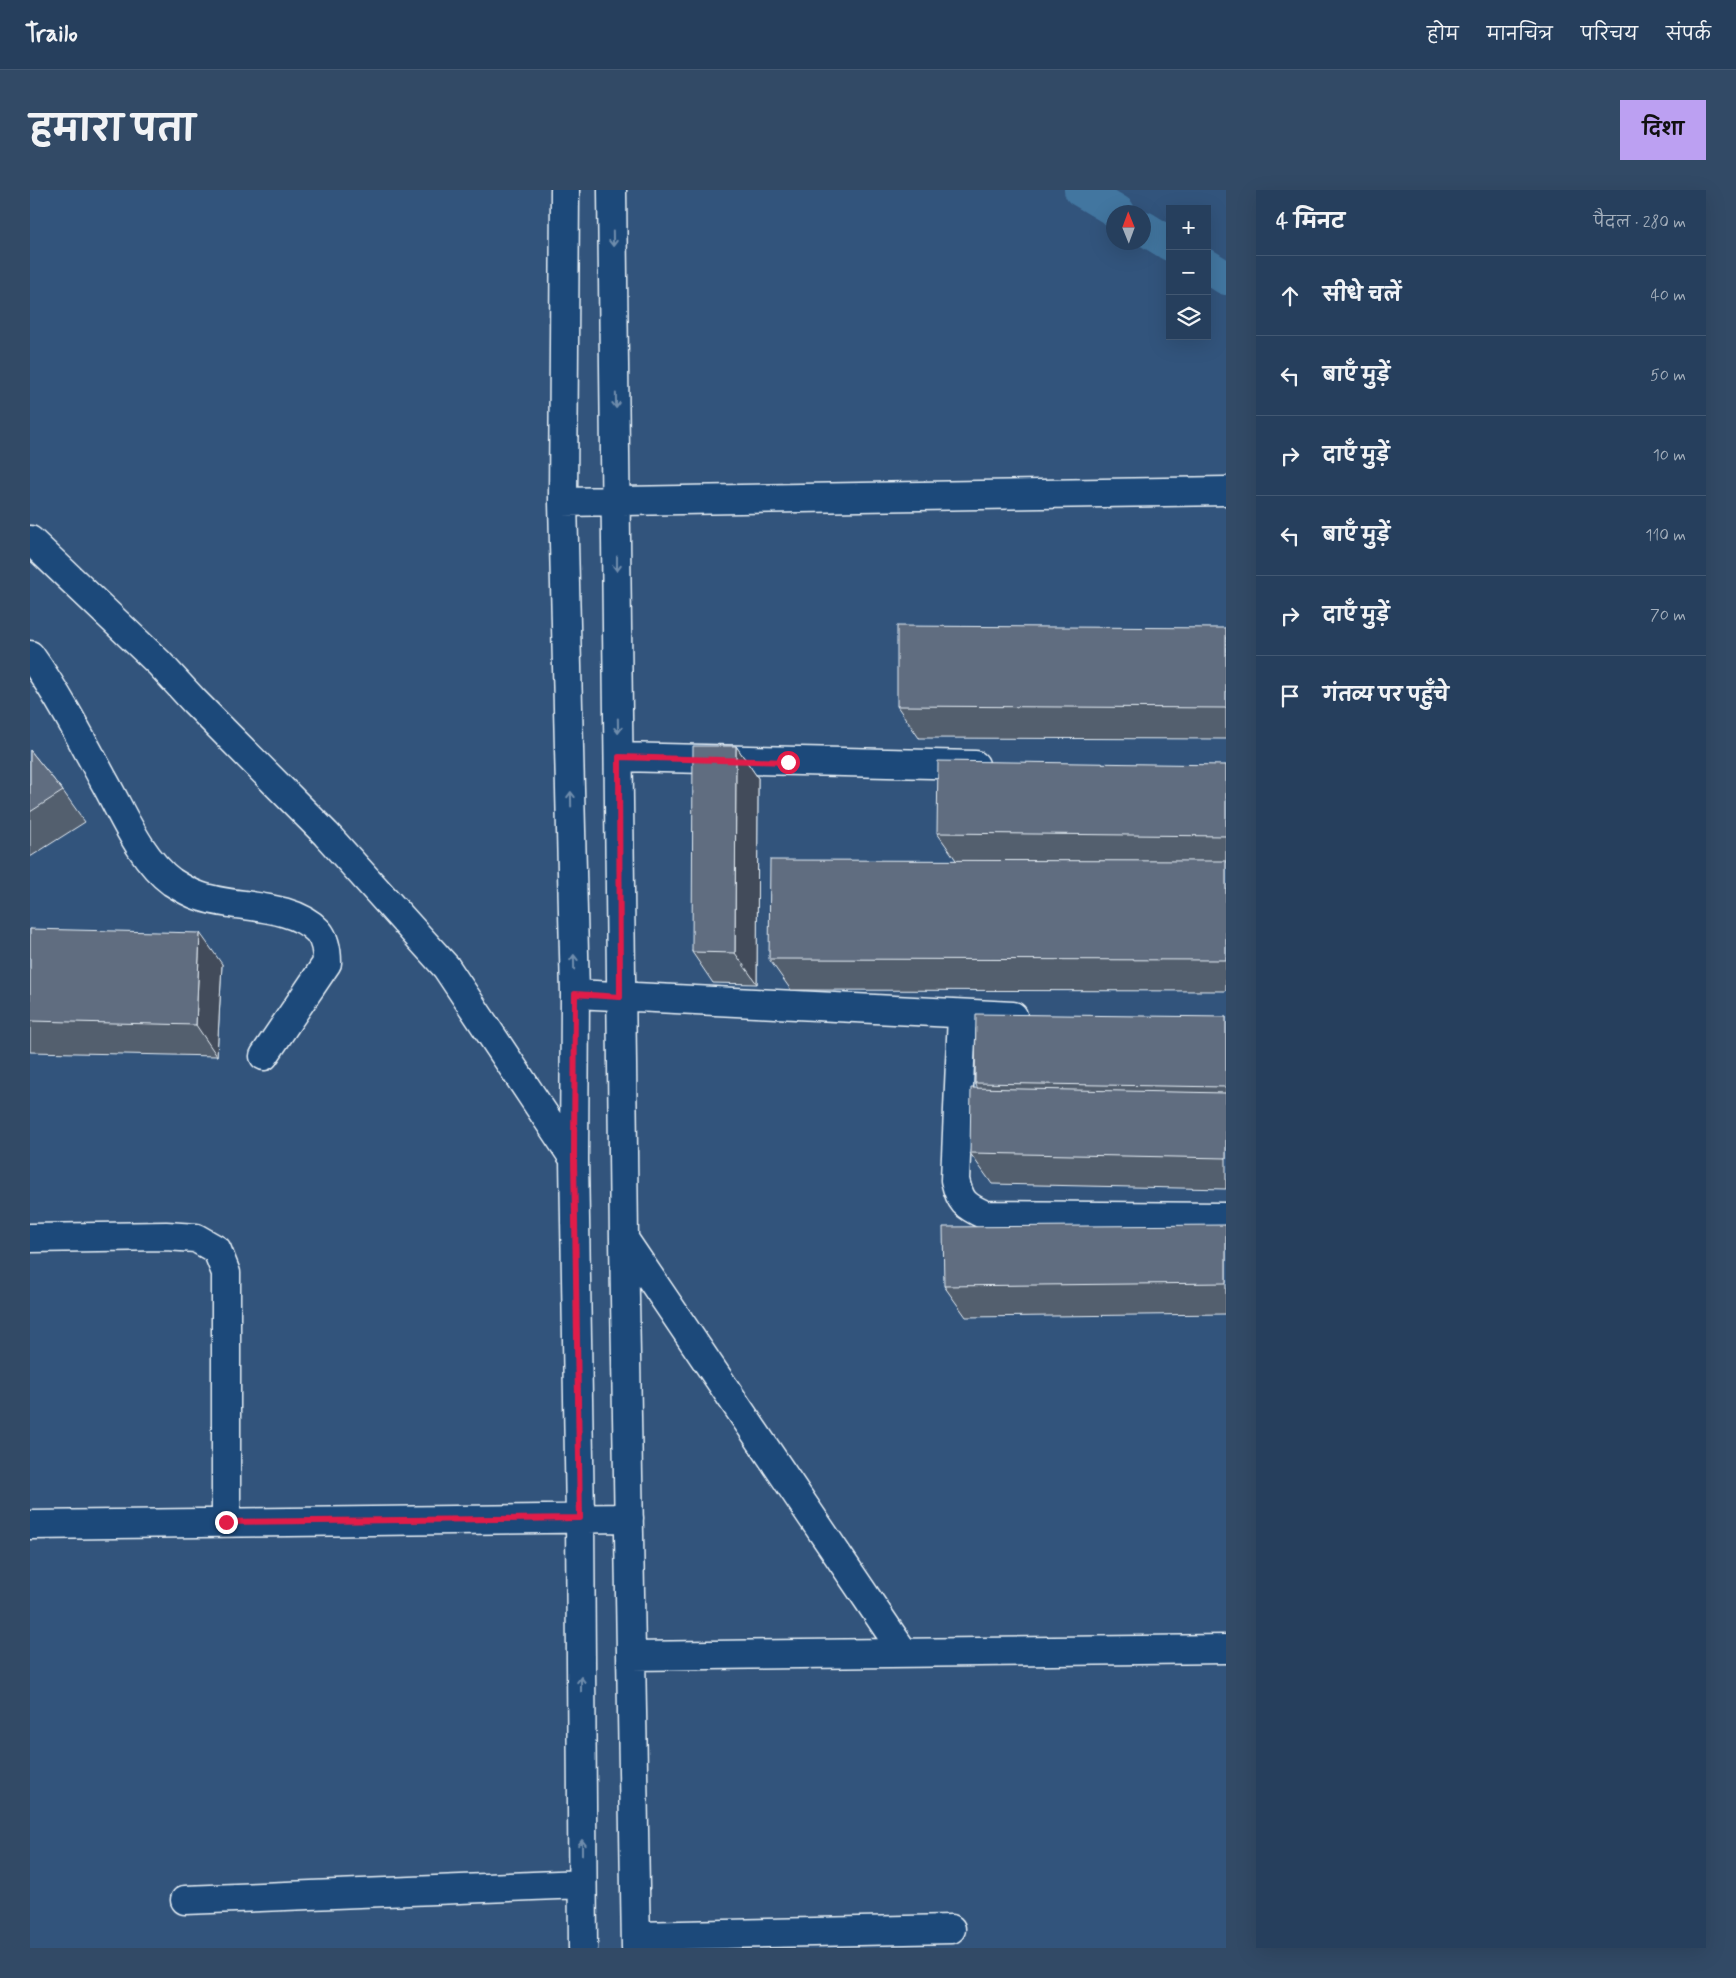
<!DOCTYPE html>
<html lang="hi">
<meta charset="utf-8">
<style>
body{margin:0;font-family:Mynerve,"Playpen Sans Deva",sans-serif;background:#324a66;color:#f1f3f6}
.controls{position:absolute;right:15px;top:15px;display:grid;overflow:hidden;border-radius:0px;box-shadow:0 5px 20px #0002}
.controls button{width:45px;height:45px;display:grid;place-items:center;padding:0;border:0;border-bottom:1px solid #425872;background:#263f5d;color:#f1f3f6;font:25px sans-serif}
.compass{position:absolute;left:1076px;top:15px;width:45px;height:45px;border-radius:50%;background:#263f5d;box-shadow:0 5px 20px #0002;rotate:359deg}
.stop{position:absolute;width:15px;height:15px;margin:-11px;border:4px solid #e11d48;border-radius:50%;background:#fff}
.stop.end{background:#e11d48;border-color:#fff;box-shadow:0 1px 5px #0008}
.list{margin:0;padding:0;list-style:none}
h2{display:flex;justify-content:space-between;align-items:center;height:65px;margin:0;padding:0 20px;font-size:21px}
h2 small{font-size:16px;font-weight:400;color:#a4afbc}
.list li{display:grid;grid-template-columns:32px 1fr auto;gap:15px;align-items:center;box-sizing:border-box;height:80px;padding:0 20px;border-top:1px solid #425872}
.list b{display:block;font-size:19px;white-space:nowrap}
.list em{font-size:16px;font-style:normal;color:#a4afbc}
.icon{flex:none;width:28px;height:28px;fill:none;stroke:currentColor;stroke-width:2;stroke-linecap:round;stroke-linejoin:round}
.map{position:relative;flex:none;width:1196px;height:1758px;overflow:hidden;border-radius:0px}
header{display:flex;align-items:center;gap:30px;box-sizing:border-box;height:70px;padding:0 25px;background:#263f5d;border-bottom:1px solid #425872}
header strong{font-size:24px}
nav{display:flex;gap:28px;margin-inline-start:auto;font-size:18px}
.intro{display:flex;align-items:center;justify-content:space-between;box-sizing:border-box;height:120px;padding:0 30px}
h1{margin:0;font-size:35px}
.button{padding:12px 22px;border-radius:0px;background:#bca0f2;color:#111;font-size:18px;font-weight:700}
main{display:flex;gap:30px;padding:0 30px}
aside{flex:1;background:#263f5d;border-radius:0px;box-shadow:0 5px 20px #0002}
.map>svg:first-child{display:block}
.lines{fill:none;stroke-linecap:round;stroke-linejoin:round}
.canal{stroke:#4376a0;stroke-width:34}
.minor-casing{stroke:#e8f1f8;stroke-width:31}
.minor{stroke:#1f4a7a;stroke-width:28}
.wall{fill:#535e6e;stroke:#e8f1f8}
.shaded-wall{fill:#434c5a;stroke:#e8f1f8}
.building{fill:#606d80;stroke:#e8f1f8}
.oneway{stroke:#6f8dac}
.route{stroke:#e11d48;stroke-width:6}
</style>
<header>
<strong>Trailo</strong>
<nav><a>होम</a><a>मानचित्र</a><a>परिचय</a><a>संपर्क</a></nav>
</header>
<div class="intro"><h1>हमारा पता</h1><a class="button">दिशा</a></div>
<main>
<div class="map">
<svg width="1196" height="1758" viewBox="0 0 1196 1758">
<rect width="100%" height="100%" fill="#32547c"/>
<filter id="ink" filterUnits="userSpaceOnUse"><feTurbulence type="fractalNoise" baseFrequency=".02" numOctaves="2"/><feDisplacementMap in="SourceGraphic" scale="10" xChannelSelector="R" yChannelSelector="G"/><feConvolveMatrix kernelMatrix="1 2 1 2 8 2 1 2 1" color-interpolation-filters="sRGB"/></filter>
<g filter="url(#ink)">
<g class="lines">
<path class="canal" d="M1051,0l37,22
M1114,38l26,16
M1177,76l19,12"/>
<defs>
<path id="minor" d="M535,0l-2,312 12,492 -1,165 6,359 3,430
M582,0l12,1049 12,709
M533,312l663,-11
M0,350l129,123 35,38 132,133 120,133 128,192
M0,465c28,39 50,81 73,124 20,35 36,78 69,103 8,5 18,11 27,14 34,13 92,6 119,35 7,8 9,22 9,32l-63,93
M589,567l356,8
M545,804l438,22
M932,825l-7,165c5,22 10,26 30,35l241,2
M0,1048l136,-2 30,2 21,12 9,23v249
M594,1049l280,414
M0,1335l599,-7
M602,1466l594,-7
M155,1710l397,-16
M606,1746l315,-7"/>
</defs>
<use href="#minor" class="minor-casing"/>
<use href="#minor" class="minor"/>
</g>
<path class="wall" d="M1196,438v111l-307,-1 -22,-32z
M706,556l22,32 -1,206 -44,-1 -21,-31z
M0,560l33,41 22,31 -55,35z
M1196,575v226l-435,-1 -22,-31 187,-99 -19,-27z
M0,739l192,35 -5,92 -187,-4z
M1196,827v172l-234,-5 -22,-31 8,-64 -3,-6z
M1196,1035v89l-260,3 -22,-31z"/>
<path class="shaded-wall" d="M706,556l22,32 -1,206 -22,-31z
M170,743l22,31 -5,92 -21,-31z"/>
<path class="building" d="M867,436l329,2v80l-329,-2z
M663,556h43l-1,207 -43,-1z
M0,560l33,41 -33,21z
M908,571l288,4v71l-289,-3z
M740,670l456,1v99l-457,-1z
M0,739l170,4 -4,92 -166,-4z
M946,824l250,3v70l-251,-4z
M941,898l255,5v65l-256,-5z
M1196,1035v58l-282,3 -1,-59z"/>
<defs><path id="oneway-shaft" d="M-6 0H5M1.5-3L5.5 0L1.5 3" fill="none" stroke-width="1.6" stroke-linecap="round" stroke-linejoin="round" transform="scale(1.25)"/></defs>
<g class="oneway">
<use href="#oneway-shaft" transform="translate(583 49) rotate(89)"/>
<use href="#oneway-shaft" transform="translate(586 211) rotate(89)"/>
<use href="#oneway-shaft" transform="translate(587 374) rotate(90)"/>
<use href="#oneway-shaft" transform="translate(588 536) rotate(89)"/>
<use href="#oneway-shaft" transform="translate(541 609) rotate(-91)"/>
<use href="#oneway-shaft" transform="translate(544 772) rotate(-91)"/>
<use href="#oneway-shaft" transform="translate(551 1494) rotate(-90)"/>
<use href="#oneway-shaft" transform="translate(552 1657) rotate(-90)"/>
</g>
</g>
<g class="lines" filter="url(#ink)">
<path class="route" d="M196,1332l354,-4 -6,-359 1,-165 45,3 -1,-240 169,5"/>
</g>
</svg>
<div class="controls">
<button>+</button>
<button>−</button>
<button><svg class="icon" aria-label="layers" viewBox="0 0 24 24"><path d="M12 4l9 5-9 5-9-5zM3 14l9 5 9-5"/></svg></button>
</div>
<svg class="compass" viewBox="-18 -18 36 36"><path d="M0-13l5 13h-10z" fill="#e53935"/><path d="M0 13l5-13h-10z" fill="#a4afbc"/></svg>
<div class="stop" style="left:758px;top:572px"></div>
<div class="stop end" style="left:196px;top:1332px"></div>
</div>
<aside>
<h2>4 मिनट<small>पैदल · 280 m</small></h2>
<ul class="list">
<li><svg class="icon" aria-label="ahead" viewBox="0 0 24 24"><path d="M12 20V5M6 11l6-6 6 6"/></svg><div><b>सीधे चलें</b></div><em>40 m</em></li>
<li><svg class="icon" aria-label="left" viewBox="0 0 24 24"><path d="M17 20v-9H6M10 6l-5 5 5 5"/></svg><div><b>बाएँ मुड़ें</b></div><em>50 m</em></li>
<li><svg class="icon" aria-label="right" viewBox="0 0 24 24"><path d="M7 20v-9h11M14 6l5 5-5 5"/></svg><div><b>दाएँ मुड़ें</b></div><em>10 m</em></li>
<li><svg class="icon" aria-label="left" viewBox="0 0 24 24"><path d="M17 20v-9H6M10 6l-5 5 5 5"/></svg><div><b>बाएँ मुड़ें</b></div><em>110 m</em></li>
<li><svg class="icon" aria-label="right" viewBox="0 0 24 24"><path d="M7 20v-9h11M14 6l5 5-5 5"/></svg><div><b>दाएँ मुड़ें</b></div><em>70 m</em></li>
<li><svg class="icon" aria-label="arrive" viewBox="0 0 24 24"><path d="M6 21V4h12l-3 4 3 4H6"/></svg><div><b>गंतव्य पर पहुँचे</b></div></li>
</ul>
</aside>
</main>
